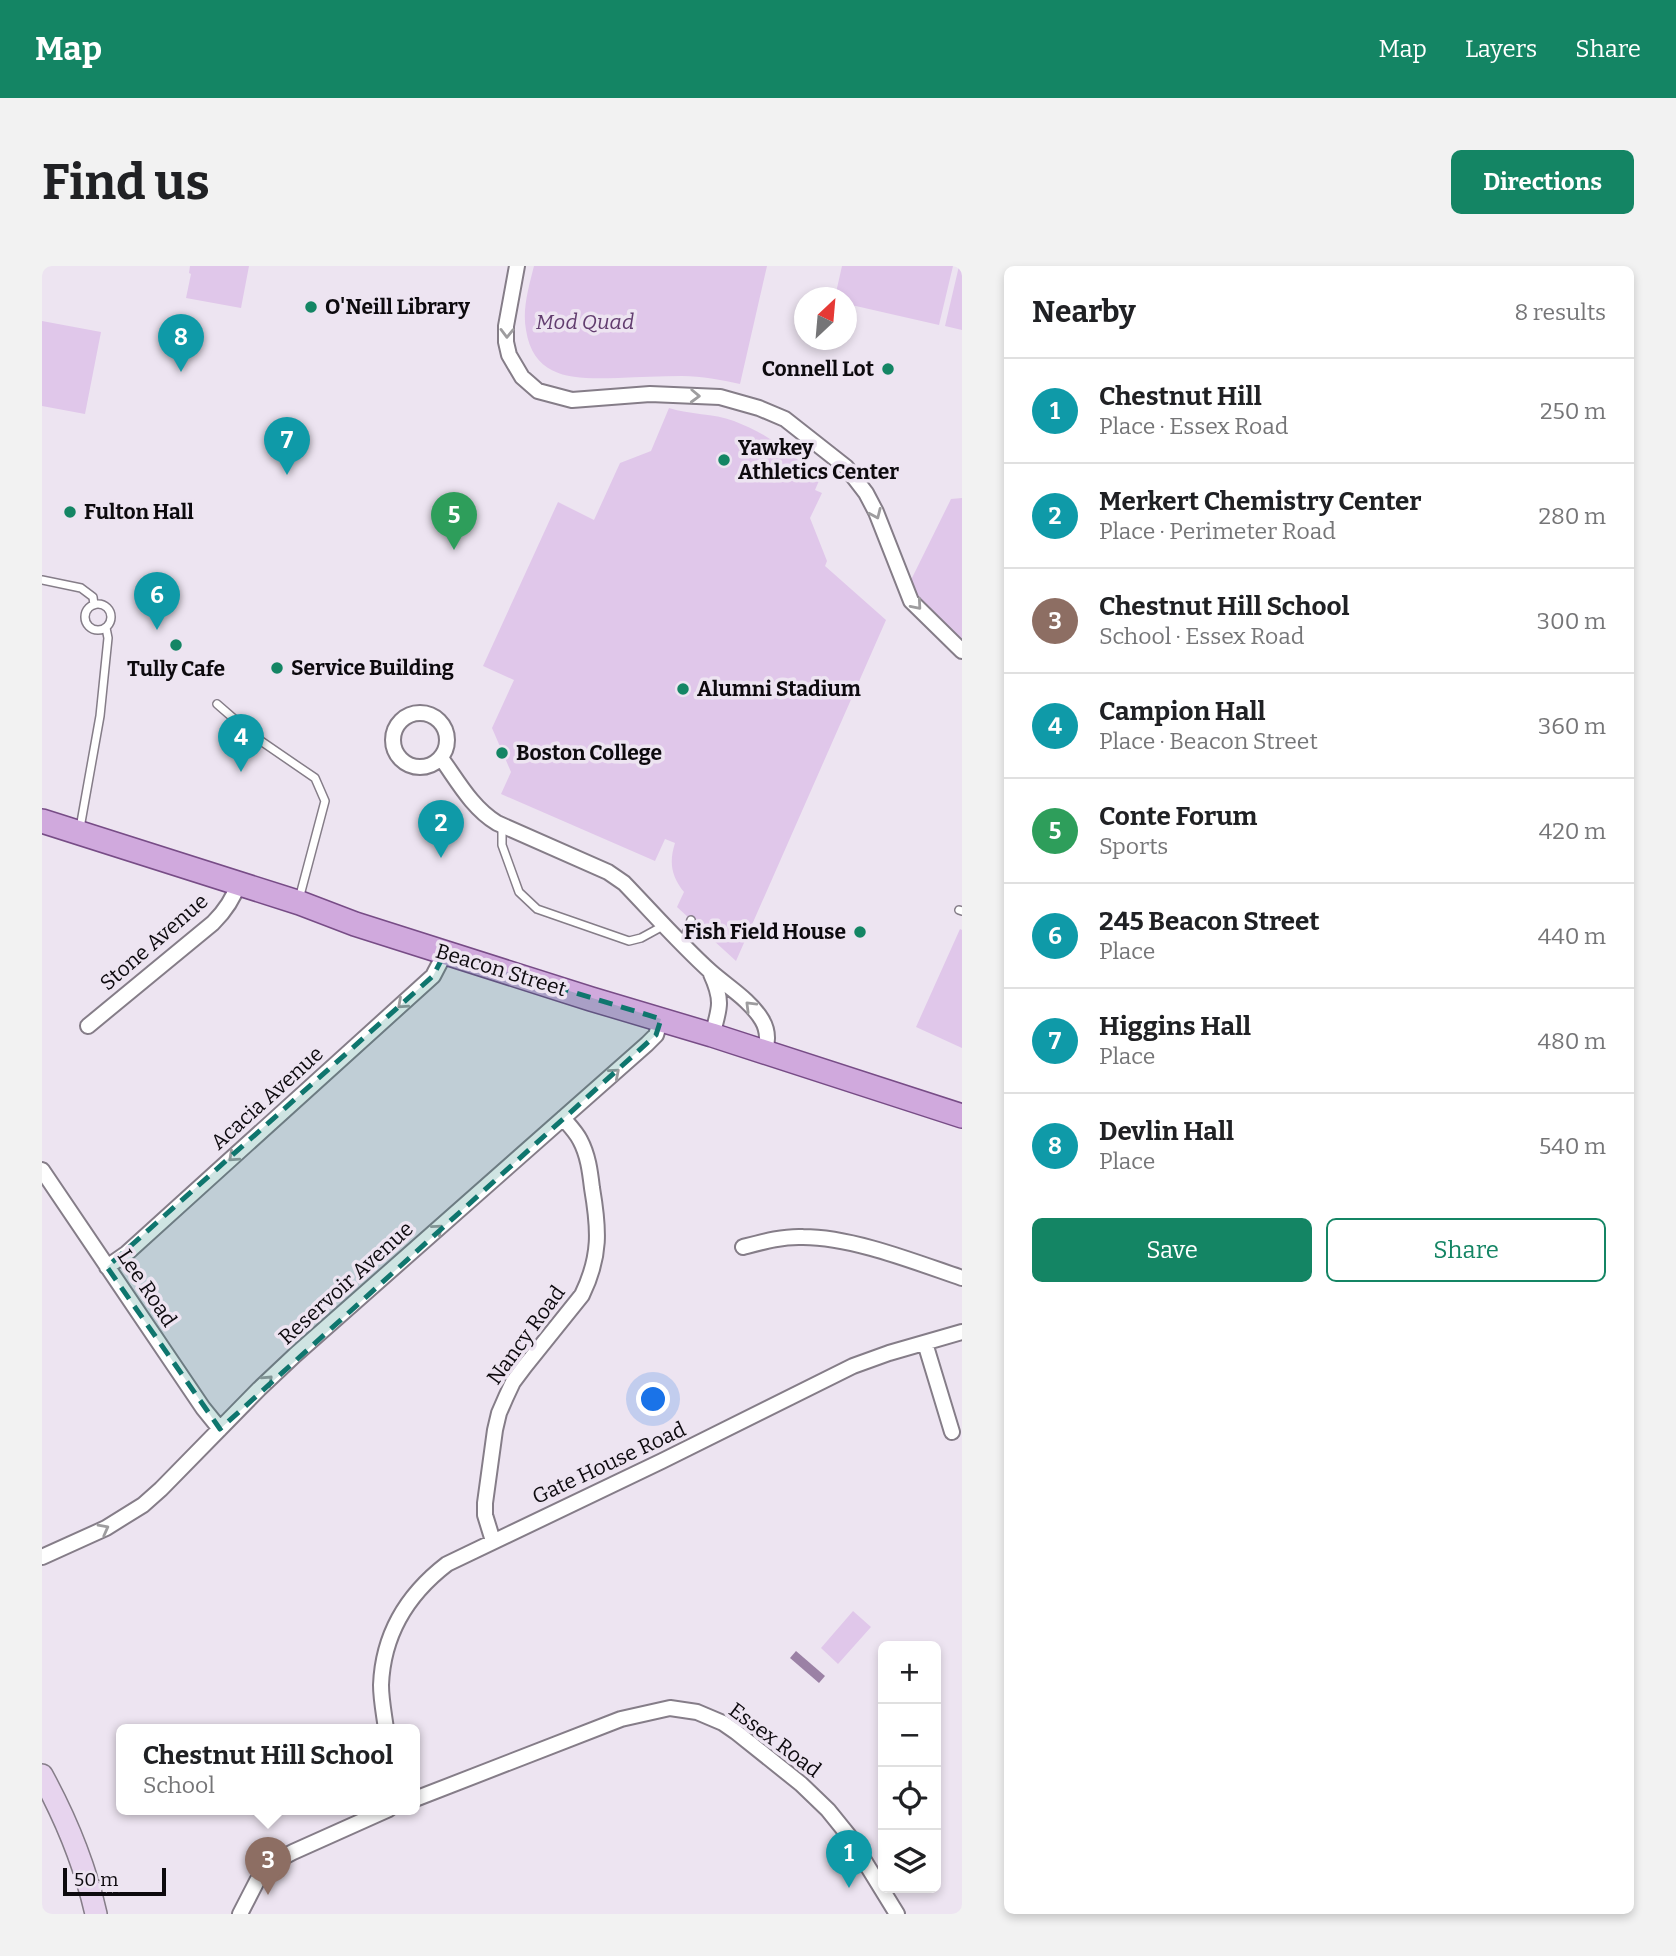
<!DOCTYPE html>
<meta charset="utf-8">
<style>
body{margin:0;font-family:Bitter,serif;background:#f2f2f2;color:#202124}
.controls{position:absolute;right:21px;bottom:21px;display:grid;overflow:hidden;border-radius:10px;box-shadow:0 4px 10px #0003}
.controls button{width:63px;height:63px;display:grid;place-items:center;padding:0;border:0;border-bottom:2px solid #e0e0e0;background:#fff;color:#202124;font:35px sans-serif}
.compass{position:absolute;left:752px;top:21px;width:63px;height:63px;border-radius:50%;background:#fff;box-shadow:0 4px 10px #0003;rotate:26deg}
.scale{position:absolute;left:21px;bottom:18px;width:103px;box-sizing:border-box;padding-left:7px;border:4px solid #0d0a0e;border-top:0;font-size:19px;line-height:24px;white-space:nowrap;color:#0d0a0e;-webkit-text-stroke:5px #ede4f1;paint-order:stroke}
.you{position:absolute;left:612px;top:1134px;width:24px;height:24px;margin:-18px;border:5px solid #fff;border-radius:50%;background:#1a73e8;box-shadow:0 0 0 10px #1a73e833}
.badge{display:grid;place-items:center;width:46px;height:46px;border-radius:50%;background:#148564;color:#fff;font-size:23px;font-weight:700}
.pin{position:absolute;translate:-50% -58px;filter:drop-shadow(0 2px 4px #0008)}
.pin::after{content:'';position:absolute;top:37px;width:24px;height:21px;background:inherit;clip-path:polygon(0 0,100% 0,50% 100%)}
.popup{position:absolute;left:74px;top:1458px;width:304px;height:91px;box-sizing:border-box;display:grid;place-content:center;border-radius:10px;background:#fff;filter:drop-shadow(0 2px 5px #0005);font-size:23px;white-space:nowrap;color:#757577}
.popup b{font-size:26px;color:#202124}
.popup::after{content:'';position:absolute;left:50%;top:100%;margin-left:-14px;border:14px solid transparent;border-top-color:#fff}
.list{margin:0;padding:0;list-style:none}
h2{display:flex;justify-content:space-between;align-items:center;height:91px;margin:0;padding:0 28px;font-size:30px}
h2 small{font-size:23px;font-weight:400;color:#757577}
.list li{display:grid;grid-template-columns:46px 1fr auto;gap:21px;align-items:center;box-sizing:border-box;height:105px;padding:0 28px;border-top:2px solid #e0e0e0}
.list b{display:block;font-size:26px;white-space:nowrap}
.list p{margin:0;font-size:23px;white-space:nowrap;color:#757577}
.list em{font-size:23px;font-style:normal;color:#757577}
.actions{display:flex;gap:14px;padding:21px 28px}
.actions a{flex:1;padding:16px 0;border:2px solid #148564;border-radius:10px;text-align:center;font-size:24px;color:#148564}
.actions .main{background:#148564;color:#fff}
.icon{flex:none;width:38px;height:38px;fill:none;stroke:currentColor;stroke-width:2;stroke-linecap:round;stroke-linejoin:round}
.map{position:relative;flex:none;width:920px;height:1648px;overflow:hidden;border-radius:10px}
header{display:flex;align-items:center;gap:42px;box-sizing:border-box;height:98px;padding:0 35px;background:#148564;color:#fff}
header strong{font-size:33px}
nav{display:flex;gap:38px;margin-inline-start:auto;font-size:24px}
.intro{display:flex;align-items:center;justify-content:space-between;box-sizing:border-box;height:168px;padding:0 42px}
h1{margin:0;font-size:49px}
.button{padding:18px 32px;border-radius:10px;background:#148564;color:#fff;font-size:24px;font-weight:700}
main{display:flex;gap:42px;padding:0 42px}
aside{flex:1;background:#fff;border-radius:10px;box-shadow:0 4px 10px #0003}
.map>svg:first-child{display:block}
.green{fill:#e0c7ea}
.water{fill:#9b81a5}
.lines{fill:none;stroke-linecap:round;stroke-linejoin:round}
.lane-casing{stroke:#857d88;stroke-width:10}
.street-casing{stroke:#857d88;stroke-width:18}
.secondary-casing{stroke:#857d88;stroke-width:24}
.primary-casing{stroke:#774c86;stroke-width:26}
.lane{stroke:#fff;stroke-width:7}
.street{stroke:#fff;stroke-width:14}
.secondary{stroke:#e7d4ee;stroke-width:21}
.primary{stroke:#d0a9dd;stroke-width:23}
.oneway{stroke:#9e9d9f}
.marked{fill:#0f766e;fill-opacity:0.2;stroke:#0f766e;stroke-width:5;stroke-dasharray:14 9;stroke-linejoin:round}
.poi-dot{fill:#148564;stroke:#ede4f1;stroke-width:2.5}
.labels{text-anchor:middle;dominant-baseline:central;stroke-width:7;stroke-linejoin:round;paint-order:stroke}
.poi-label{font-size:21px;font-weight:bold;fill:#0d0a0e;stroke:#ede4f1;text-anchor:start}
.park-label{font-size:21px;font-style:italic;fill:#623d6f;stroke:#ede4f1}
.street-label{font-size:21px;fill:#0d0a0e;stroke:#ede4f1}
</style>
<header>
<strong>Map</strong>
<nav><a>Map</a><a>Layers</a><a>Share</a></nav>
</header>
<div class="intro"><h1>Find us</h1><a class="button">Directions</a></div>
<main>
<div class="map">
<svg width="920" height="1648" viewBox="0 0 920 1648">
<rect width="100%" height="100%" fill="#ede4f1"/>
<path class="green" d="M148,0h59l-8,42 -55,-10 5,-24 -2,-1z
M492,0h233l-27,118c-19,-4 -38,-8 -58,-8 -21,0 -43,1 -64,2 -41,1 -84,3 -92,-48 -4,-21 3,-44 8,-64z
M800,0h111l-14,59 -92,-21 -1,-6 -11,-1z
M917,0h3v64l-17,-4z
M0,55l59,11 -16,82 -43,-8z
M627,142c21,7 44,5 65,13 15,6 30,13 43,23 16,11 28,23 44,32l-6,14 7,3 -12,25 17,43 -2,5 61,54 -150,341 -59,-54 7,-15c-13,-16 -15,-30 -9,-49l-10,-4 -10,22 -154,-67 10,-22 -19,-44 22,-48 -31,-14 75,-164 36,18 26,-57 31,-12z
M920,232v145l-42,-42 -10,-19 41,-83z
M918,663l2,1v118l-46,-21z
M811,1345l18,16 -33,37 -17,-16z"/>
<path class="water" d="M754,1385l29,25 -6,7 -29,-25z"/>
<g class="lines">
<defs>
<path id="lane" d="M0,314l39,8 12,9 1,8
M43 351a13 13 0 1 1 26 0a13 13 0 1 1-26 0Z
M175,438l38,33 60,41 10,23 -26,98
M460,560v19l17,47 18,17 92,32 12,-3 22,-12
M38,562l20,-112 8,-78 -2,-10
M917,644l3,1
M641,677l8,-23"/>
<path id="street" d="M475,0l-11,60v16l3,13 13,22 16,14 34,9 78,-6 70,3 39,11 26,11 61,48 20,26 10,19 35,89 51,50
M351 474a27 27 0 1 1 54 0a27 27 0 1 1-54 0Z
M399,492c16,22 31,50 56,65l111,49 16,11c28,29 56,61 87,89 17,15 39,28 51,48 6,10 6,21 3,31
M669,708c12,26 9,34 1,61
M46,760l125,-103c12,-12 20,-23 25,-39
M0,904l161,238 17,21
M701,981c19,-5 40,-11 60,-10 49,0 112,25 159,41
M65,1001l20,-14 306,-277 12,-23
M883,1077l27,89
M451,1275l-8,-26v-12l10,-73 4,-17 7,-16 7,-15 12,-16 57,-71c19,-39 17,-66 10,-107 -2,-17 -4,-33 -12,-48 -4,-8 -11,-15 -17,-22
M0,1291l64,-29 37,-23 18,-16 98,-100 36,-34 352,-311 9,-9 5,-16
M344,1463c-2,-15 -5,-30 -5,-44 2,-51 27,-91 66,-121l215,-103 191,-95 36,-13 73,-21
M373,1533l206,-80 49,-11 27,4 26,11 13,9 65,52 27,26 21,26 48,78
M198,1648l17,-33 17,-19 19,-10 96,-43"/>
<path id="secondary" d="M0,1509c24,44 43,90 54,139"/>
<path id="primary" d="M0,555l258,82 55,21 236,75 121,36 250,81"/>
</defs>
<use href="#lane" class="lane-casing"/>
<use href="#street" class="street-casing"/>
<use href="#secondary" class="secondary-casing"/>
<use href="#primary" class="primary-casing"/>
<use href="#lane" class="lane"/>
<use href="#street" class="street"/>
<use href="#secondary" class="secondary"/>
<use href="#primary" class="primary"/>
</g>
<defs><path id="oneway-chevron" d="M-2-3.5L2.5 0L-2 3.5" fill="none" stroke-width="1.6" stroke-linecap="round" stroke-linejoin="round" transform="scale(1.75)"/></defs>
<g class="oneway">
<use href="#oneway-chevron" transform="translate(465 67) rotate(91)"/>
<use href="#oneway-chevron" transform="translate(653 130) rotate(2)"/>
<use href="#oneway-chevron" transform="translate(834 248) rotate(66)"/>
<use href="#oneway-chevron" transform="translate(875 339) rotate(49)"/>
<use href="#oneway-chevron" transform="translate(360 738) rotate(138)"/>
<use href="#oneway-chevron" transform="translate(708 740) rotate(-135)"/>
<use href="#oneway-chevron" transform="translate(573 807) rotate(-41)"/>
<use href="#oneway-chevron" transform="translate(191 891) rotate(138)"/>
<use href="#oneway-chevron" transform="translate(396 963) rotate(-41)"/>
<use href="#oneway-chevron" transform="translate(226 1114) rotate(-43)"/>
<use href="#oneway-chevron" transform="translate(62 1263) rotate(-28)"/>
</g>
<path class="marked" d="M403,687l216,66 -5,16 -436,394 -113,-162 326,-291z"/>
<g class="poi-dot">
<circle cx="269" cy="41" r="7"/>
<circle cx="846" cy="103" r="7"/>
<circle cx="682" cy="194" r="7"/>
<circle cx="28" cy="246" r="7"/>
<circle cx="134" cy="379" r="7"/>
<circle cx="235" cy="402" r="7"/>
<circle cx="641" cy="423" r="7"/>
<circle cx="460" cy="487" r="7"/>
<circle cx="818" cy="666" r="7"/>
</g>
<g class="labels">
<g class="poi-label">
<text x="283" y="41">O'Neill Library</text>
<text x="832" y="103" text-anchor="end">Connell Lot</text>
<text x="696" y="182">Yawkey<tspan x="696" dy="24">Athletics Center</tspan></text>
<text x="42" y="246">Fulton Hall</text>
<text x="249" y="402">Service Building</text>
<text x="134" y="403" text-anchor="middle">Tully Cafe</text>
<text x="655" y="423">Alumni Stadium</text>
<text x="474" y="487">Boston College</text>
<text x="804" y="666" text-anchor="end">Fish Field House</text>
</g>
<g class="park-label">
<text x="543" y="56">Mod Quad</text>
</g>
<g class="street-label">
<text transform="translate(112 676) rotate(-41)">Stone Avenue</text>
<text transform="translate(459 704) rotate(17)">Beacon Street</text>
<text transform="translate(225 832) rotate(-42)">Acacia Avenue</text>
<text transform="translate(304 1017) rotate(-42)">Reservoir Avenue</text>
<text transform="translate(105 1022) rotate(56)">Lee Road</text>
<text transform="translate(484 1069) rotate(-54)">Nancy Road</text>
<text transform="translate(567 1197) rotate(-25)">Gate House Road</text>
<text transform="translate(733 1474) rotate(37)">Essex Road</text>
</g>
</g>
</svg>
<div class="controls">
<button>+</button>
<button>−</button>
<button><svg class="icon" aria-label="locate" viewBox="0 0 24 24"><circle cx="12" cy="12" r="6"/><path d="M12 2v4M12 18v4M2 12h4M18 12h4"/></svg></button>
<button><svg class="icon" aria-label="layers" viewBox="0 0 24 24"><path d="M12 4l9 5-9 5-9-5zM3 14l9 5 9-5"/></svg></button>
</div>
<svg class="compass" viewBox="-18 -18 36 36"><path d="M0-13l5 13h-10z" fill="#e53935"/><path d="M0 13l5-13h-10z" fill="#757577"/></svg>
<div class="scale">50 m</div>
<div class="you"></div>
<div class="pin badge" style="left:807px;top:1622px;background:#0f9aa8">1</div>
<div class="pin badge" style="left:399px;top:592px;background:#0f9aa8">2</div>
<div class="pin badge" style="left:226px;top:1629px;background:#8d6e63">3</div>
<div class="popup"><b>Chestnut Hill School</b>School</div>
<div class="pin badge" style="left:199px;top:506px;background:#0f9aa8">4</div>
<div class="pin badge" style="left:412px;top:284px;background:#2e9e5b">5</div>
<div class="pin badge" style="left:115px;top:364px;background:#0f9aa8">6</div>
<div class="pin badge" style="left:245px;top:209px;background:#0f9aa8">7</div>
<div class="pin badge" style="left:139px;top:106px;background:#0f9aa8">8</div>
</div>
<aside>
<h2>Nearby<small>8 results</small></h2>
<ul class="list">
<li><span class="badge" style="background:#0f9aa8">1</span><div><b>Chestnut Hill</b><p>Place · Essex Road</p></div><em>250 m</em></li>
<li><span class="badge" style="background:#0f9aa8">2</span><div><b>Merkert Chemistry Center</b><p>Place · Perimeter Road</p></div><em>280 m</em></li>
<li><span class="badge" style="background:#8d6e63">3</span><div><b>Chestnut Hill School</b><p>School · Essex Road</p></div><em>300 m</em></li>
<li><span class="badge" style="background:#0f9aa8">4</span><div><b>Campion Hall</b><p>Place · Beacon Street</p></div><em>360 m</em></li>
<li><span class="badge" style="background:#2e9e5b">5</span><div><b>Conte Forum</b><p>Sports</p></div><em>420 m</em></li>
<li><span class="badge" style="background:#0f9aa8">6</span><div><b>245 Beacon Street</b><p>Place</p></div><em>440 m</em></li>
<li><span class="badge" style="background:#0f9aa8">7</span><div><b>Higgins Hall</b><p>Place</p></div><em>480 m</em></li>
<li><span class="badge" style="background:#0f9aa8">8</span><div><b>Devlin Hall</b><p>Place</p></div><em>540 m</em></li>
</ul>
<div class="actions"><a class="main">Save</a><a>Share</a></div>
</aside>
</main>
